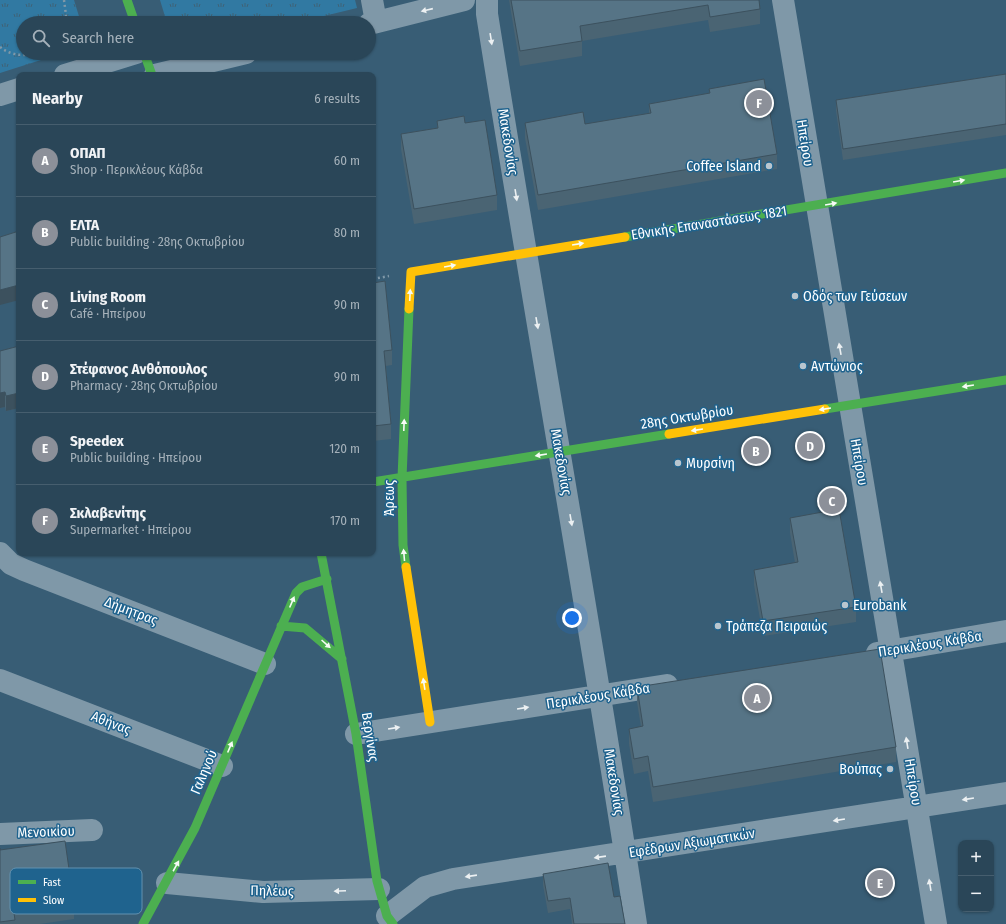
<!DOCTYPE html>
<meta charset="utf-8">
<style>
body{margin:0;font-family:"Fira Sans Condensed",sans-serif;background:#365061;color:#f1f3f6}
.controls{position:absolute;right:12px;bottom:12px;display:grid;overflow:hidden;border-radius:8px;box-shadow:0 1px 3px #0004}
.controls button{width:36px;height:36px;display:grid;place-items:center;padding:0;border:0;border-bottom:1px solid #465e6e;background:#2a4658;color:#f1f3f6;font:20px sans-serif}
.you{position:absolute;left:572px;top:618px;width:14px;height:14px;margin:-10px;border:3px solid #fff;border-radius:50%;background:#1a73e8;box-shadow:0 0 0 6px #1a73e833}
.badge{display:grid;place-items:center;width:26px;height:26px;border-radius:50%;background:#8c9099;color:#fff;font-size:13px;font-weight:700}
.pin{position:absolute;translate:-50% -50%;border:2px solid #fff;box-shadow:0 1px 4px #0006}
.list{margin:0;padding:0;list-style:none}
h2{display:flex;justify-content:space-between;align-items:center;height:52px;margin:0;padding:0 16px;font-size:17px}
h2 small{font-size:13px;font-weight:400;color:#a5b1ba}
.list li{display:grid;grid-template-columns:26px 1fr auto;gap:12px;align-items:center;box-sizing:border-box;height:72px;padding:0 16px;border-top:1px solid #465e6e}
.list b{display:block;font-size:15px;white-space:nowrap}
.list p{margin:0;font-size:13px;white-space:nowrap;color:#a5b1ba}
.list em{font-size:13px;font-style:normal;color:#a5b1ba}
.icon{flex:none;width:22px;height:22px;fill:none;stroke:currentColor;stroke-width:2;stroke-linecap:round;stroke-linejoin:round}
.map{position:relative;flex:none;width:1006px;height:924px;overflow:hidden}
.search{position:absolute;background:#2a4658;box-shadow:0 1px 3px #0004;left:16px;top:16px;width:360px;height:44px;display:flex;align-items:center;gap:10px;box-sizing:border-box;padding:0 14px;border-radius:22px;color:#a5b1ba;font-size:15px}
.panel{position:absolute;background:#2a4658;box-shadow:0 1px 3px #0004;left:16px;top:72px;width:360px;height:484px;border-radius:8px}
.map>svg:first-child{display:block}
.grass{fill:url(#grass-tufts)}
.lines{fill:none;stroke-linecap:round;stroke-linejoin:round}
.path{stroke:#7f98a8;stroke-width:2.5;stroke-dasharray:2 3;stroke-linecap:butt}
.street{stroke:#7f98a8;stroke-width:22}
.fast{stroke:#4caf50;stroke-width:9}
.slow{stroke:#ffc107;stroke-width:9}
.wall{fill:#4a6473}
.shaded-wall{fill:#3c515e}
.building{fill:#567486;stroke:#3c515e}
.oneway{fill:#ecf0f2}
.oneway2{fill:#f6fbf6}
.poi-dot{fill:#b9c6cf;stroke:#1f638e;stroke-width:1.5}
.labels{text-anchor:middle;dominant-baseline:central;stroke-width:3;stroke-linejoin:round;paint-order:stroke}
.street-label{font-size:14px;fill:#fff;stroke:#1f638e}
.poi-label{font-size:14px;fill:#fff;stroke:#1f638e;text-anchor:start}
.key{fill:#1f638e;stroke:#6292b0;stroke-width:1}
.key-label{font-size:11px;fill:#fff}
</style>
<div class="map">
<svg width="1006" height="924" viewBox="0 0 1006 924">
<defs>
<pattern id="grass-tufts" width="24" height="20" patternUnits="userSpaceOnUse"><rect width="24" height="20" fill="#3179a2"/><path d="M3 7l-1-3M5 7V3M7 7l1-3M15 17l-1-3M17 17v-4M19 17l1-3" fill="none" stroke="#3e6277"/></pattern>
</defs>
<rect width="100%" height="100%" fill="#385d75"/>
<path class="grass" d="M0,0h74l7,23h-58v30h40l-63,20z
M160,0h195l2,8 -62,15h-128z"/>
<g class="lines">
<path class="path" d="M64,0l2,15 -1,8
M0,47c10,8 24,10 36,6
M373,279l16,-3"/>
<path class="street" d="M372,0l4,22
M487,0v14c48,304 103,606 149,910
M783,0l153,924
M369,24l95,-24
M65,75l71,-22
M155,75l91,-22
M0,95l19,-6
M0,553l11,11 13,6 241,94
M877,653l129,-22
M0,680l222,86
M356,734l311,-49
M0,834l92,-4
M167,883l96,9 116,-3
M387,916l38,-29 28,-8 553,-86"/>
<path class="fast" d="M127,0l8,23
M144,53l8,22
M625,237l381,-64
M825,409l181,-29
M373,482l296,-48
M321,553l35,181 21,147 10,35 6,8
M406,567l-3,-22 -1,-67 7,-169
M281,626l24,2 37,31
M143,924l52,-96 101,-235 6,-6 25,-8"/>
<path class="slow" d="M409,309l2,-37 214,-35
M669,434l156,-25
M406,567l24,155"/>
</g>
<path class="wall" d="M509,0h250l1,9v15l-50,8 -2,-12 -126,21v15l-62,10z
M1006,74v61l-163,25 -7,-49v-11z
M709,89l68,65v15l-239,41 -13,-72v-15l60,1 64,-11v-9l60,-11z
M437,121l28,2 32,72v15l-83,14 -13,-75v-15l36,-6z
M373,283l19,67v15l-6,1 5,58v15l-18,2z
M19,346v62l-13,3 -1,-4 -5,1z
M790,518l66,89v15l-93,14 -9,-51v-15l41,-7 -5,-30z
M637,687l259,60v15l-243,40 -5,-31 -14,3 -5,-30v-15l12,-2 -4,-25z
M0,848v2l74,54v15l-34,5h-40z
M543,874l71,23 11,27h-53l-2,-15 -22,4 -5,-28z"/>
<path class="shaded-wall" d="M19,285v15l-19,5v-15z
M5,392v15l-5,1v-15z
M19,393v15l-13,3v-15z"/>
<path class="building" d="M511,0h248l1,9 -50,8 -2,-12 -128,21 2,15 -62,10z
M1006,74v50l-163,25 -7,-49z
M764,79l13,75 -239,41 -13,-72 58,-11 2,12 66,-11 -2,-9 61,-11 -1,-4z
M464,116l1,7 20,-3 12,75 -83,14 -13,-75 37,-6 -1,-7z
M19,231v54l-19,5v-53z
M385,281l7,69 -8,1 7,73 -18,2v-143z
M19,346v47l-13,3 -1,-4 -5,1v-42z
M839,509l17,98 -93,14 -9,-51 44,-8 -8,-44z
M880,649l16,98 -243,40 -5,-31 -14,3 -5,-30 14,-3 -6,-39z
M65,841l9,63 -60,9 1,7 -15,2v-74v2z
M608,863l6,34 6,-1 5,28h-51l-4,-26 -22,3 -5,-27z"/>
<defs><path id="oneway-solid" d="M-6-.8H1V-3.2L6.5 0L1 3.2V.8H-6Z"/></defs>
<g class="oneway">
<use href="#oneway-solid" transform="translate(427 10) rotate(167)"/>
<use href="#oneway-solid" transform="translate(491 39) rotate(81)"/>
<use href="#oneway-solid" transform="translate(516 195) rotate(81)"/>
<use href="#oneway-solid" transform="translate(537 323) rotate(80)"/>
<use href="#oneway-solid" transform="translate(840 349) rotate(-100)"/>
<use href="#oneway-solid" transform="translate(571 520) rotate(80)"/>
<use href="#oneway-solid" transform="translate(881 587) rotate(-100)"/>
<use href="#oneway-solid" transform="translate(523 708) rotate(-9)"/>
<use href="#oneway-solid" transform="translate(394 728) rotate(-9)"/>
<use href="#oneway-solid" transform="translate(907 743) rotate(-99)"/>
<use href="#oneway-solid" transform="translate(968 799) rotate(171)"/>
<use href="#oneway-solid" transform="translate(839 820) rotate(171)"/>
<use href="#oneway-solid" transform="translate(600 857) rotate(172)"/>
<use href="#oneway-solid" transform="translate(471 876) rotate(172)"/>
<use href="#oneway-solid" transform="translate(930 885) rotate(-99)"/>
<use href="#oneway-solid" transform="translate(340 891) rotate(178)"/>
</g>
<g class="oneway2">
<use href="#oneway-solid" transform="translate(959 181) rotate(-10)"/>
<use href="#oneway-solid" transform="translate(831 204) rotate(-10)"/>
<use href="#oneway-solid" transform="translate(578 244) rotate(-9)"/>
<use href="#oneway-solid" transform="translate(450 266) rotate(-10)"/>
<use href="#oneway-solid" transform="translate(410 295) rotate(-87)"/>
<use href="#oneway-solid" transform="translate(968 386) rotate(171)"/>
<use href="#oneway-solid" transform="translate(825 409) rotate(171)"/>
<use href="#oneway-solid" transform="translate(404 425) rotate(-88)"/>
<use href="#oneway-solid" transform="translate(697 430) rotate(171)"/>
<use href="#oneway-solid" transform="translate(541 455) rotate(171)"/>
<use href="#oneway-solid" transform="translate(404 555) rotate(-95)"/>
<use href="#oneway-solid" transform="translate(292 602) rotate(-67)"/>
<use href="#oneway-solid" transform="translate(326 644) rotate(42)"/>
<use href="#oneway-solid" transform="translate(424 684) rotate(-99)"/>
<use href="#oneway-solid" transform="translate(230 747) rotate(-67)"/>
<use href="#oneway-solid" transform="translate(176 866) rotate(-61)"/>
</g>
<g class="poi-dot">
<circle cx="769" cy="166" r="4"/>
<circle cx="795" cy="296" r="4"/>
<circle cx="803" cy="366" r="4"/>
<circle cx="678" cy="463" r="4"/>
<circle cx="845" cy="605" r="4"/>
<circle cx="718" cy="626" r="4"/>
<circle cx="890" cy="769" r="4"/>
</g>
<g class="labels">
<g class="street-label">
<text transform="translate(508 142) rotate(81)">Μακεδονίας</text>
<text transform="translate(805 143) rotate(81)">Ηπείρου</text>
<text transform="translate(709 223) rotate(-9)">Εθνικής Επαναστάσεως 1821</text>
<text transform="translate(687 417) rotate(-9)">28ης Οκτωβρίου</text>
<text transform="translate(561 462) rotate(80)">Μακεδονίας</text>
<text transform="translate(859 462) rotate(80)">Ηπείρου</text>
<text transform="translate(389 498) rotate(-90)">Άρεως</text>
<text transform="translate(131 611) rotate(21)">Δήμητρας</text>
<text transform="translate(930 644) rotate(-9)">Περικλέους Κάβδα</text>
<text transform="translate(598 696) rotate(-9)">Περικλέους Κάβδα</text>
<text transform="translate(111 723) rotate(21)">Αθήνας</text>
<text transform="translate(370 737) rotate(81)">Βεργίνας</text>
<text transform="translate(204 772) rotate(-67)">Γαληνού</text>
<text transform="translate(614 782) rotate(81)">Μακεδονίας</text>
<text transform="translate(913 782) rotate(81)">Ηπείρου</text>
<text transform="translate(46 832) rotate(-2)">Μενοικίου</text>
<text transform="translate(692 843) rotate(-9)">Εφέδρων Αξιωματικών</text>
<text transform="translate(272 891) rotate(1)">Πηλέως</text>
</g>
<g class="poi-label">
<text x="761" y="166" text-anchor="end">Coffee Island</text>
<text x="803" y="296">Οδός των Γεύσεων</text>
<text x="811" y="366">Αντώνιος</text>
<text x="686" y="463">Μυρσίνη</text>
<text x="853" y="605">Eurobank</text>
<text x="726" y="626">Τράπεζα Πειραιώς</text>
<text x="882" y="769" text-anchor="end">Βούπας</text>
</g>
</g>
<rect x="10" y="868" width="132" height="46" rx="6" class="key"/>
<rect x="18" y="880" width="18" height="4" fill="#4caf50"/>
<rect x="18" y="898" width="18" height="4" fill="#ffc107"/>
<g class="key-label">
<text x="43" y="886">Fast</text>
<text x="43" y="904">Slow</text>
</g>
</svg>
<div class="controls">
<button>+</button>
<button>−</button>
</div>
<div class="you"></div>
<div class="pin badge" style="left:757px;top:698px">A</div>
<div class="pin badge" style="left:756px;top:451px">B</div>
<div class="pin badge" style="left:832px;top:501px">C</div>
<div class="pin badge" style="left:810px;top:446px">D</div>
<div class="pin badge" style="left:880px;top:883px">E</div>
<div class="pin badge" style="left:759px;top:103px">F</div>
<div class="search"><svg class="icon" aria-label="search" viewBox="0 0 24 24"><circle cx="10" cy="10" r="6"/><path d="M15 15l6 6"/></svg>Search here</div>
<section class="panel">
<h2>Nearby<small>6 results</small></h2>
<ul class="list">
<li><span class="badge">A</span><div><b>ΟΠΑΠ</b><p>Shop · Περικλέους Κάβδα</p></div><em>60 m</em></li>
<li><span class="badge">B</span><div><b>ΕΛΤΑ</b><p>Public building · 28ης Οκτωβρίου</p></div><em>80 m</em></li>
<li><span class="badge">C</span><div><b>Living Room</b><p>Café · Ηπείρου</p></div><em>90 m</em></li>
<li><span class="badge">D</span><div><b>Στέφανος Ανθόπουλος</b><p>Pharmacy · 28ης Οκτωβρίου</p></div><em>90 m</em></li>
<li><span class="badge">E</span><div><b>Speedex</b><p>Public building · Ηπείρου</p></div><em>120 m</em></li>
<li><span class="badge">F</span><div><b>Σκλαβενίτης</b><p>Supermarket · Ηπείρου</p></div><em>170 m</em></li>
</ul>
</section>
</div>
